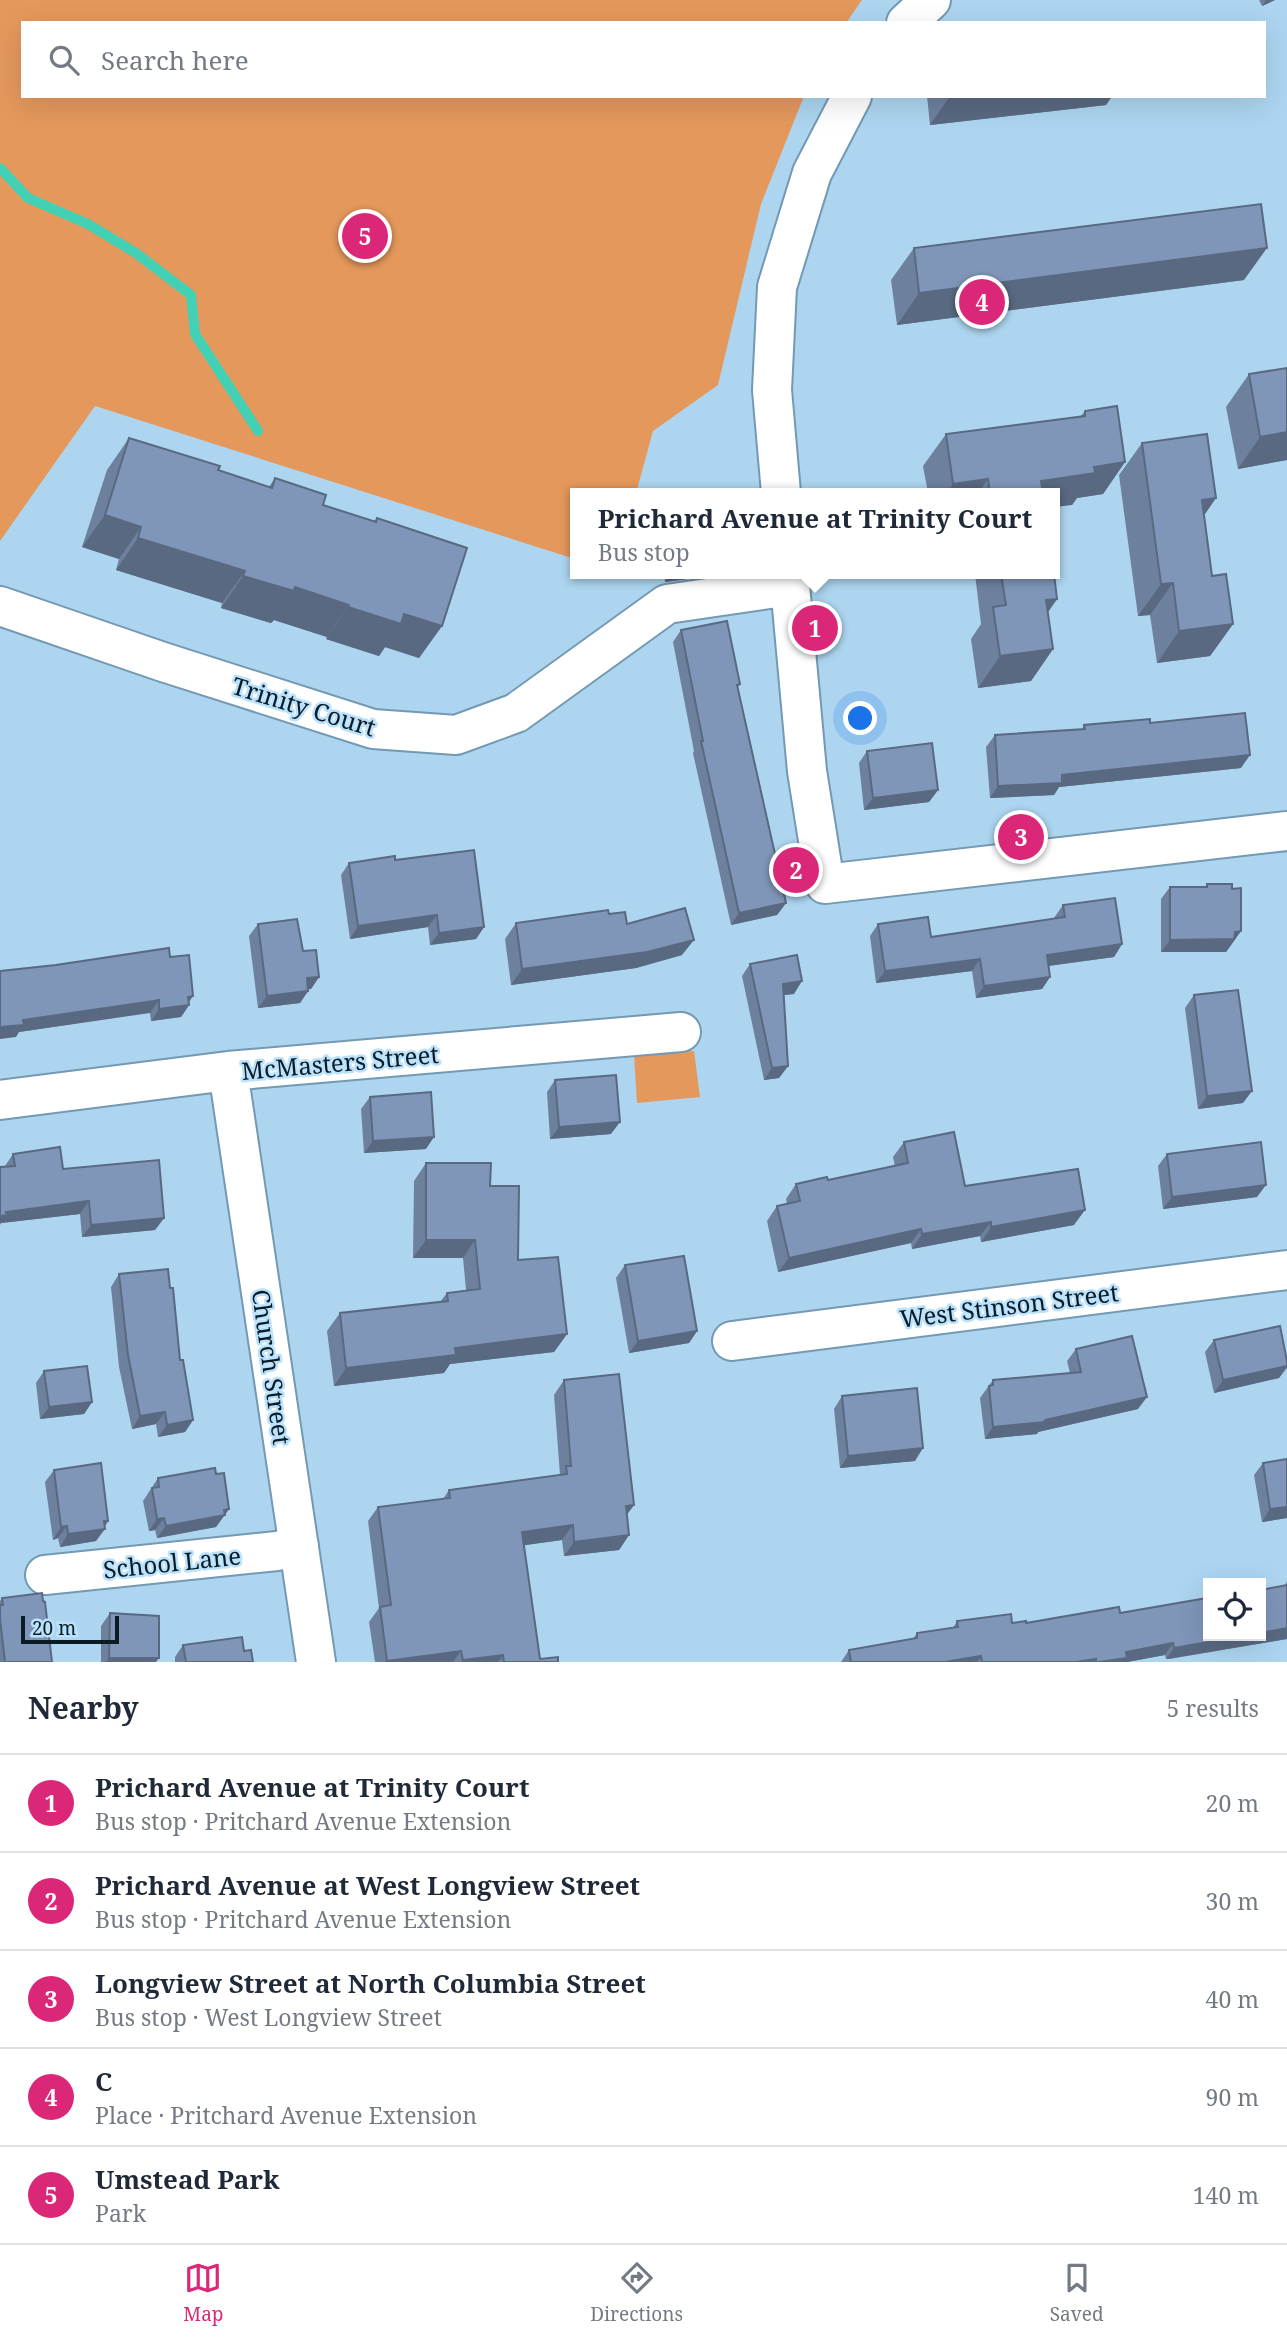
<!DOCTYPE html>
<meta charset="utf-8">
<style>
body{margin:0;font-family:"Noto Serif",serif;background:#f6f6f7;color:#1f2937}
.controls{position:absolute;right:21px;bottom:21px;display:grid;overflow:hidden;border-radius:0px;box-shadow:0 7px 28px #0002}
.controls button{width:63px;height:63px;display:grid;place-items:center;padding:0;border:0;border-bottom:2px solid #e0e1e3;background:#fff;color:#1f2937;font:35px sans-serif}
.scale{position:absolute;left:21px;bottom:18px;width:98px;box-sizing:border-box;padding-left:7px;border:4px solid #0b1b24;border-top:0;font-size:19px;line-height:24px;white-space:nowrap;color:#0b1b24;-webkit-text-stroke:5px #bae2fd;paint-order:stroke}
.you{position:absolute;left:861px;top:719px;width:24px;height:24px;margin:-18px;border:5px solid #fff;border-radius:50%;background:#1a73e8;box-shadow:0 0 0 10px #1a73e833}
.badge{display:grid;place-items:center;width:46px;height:46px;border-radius:50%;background:#db2777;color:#fff;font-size:23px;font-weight:700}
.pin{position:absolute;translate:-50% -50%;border:4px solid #fff;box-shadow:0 2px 7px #0006}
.popup{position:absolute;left:570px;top:488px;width:490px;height:91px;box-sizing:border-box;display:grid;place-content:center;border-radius:0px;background:#fff;filter:drop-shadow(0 2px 5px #0005);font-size:23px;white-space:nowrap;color:#747a83}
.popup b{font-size:26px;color:#1f2937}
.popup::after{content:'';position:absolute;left:50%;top:100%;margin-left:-14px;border:14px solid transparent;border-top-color:#fff}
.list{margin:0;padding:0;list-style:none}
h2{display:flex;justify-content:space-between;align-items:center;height:91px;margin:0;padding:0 28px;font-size:30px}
h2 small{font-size:23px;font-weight:400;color:#747a83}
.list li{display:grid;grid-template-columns:46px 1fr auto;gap:21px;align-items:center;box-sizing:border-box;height:98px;padding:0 28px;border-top:2px solid #e0e1e3}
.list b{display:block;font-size:26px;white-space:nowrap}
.list p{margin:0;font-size:23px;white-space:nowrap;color:#747a83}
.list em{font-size:23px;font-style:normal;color:#747a83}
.icon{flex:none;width:38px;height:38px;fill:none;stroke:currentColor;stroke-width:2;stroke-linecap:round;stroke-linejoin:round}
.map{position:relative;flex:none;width:1287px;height:1662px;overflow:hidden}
.search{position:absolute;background:#fff;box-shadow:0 7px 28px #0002;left:21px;right:21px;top:21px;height:77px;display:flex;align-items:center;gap:18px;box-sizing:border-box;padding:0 24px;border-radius:0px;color:#747a83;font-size:26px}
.sheet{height:581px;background:#fff}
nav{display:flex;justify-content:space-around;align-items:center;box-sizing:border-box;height:98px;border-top:2px solid #e0e1e3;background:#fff;font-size:19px;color:#747a83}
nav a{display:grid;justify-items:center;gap:4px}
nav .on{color:#db2777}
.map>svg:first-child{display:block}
.green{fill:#e4985c}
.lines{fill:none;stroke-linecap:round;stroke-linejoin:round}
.stream{stroke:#43d1b6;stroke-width:10}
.minor-casing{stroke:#7399b3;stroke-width:42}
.minor{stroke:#fff;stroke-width:38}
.wall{fill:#6d819e}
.shaded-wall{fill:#596981}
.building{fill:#7f96b8;stroke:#596981;stroke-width:2}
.labels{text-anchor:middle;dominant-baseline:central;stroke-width:5;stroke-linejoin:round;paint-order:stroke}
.street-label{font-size:24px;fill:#0b1b24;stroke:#bae2fd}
</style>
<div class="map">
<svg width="1287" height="1662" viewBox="0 0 1287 1662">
<rect width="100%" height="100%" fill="#add5f0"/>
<path class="green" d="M0,0h862l-16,23h-823v73h781l-43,108 -43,181 -65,46 -17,62h-61v66l-480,-153 -95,135z
M694,1051l6,46 -63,6 -3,-48z"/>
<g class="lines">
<path class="stream" d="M0,168l28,30 60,26 48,29 55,42 4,39 63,97"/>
<defs>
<path id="minor" d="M906,23l25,-23
M781,493l-9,-103 5,-103 35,-114 40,-77
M789,574l18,197 18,113 462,-53
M0,606l163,56 210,67 83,6 60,-22 151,-109 123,-18
M228,1071l88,591
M0,1100l228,-29 453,-39
M732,1341l555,-71
M45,1575l232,-24 22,-5"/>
</defs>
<use href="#minor" class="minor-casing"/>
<use href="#minor" class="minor"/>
</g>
<path class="wall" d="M1259,0h16l-13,6z
M927,96h185l-6,9 -176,20z
M914,248l330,32 -347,45 -6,-45z
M1249,374l38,86 -49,9 -12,-62z
M1085,411l40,51 -22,32 -26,4 -5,7 -17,-12h-127l-5,-27 23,-32 134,-17z
M129,438l89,32 51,17 6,-9 48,27 51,16 3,-3 65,108 -23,32 -34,-11 -6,9 -53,-17 1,-2 -53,-17 -3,3 -50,-15 1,-5 -106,-33 3,-11 -37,-12 25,-77z
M1142,443l74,55 -12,17 8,61 21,48 -23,32 -53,7 -7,-48 -12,1 -19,-141z
M664,574h47l-1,2 -45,6z
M975,574h79l3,25 -9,13 5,37 -22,32 -53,7 -7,-49 10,-15z
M681,630l59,54 -2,3 48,216 -9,12 -46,10 -38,-172 1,-2 -21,-109z
M1150,723l91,45 -182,19 -5,8 -64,3 -4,-51 9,-12 87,-6 2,-4z
M867,751l71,39 -9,12 -65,8 -5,-47z
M395,860l89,67 -8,12 -46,6 -2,-18 -78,12 -9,-64 8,-12z
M1207,884l25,5 9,42 -15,21h-65v-53l9,-12h35z
M1063,905l59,39 -8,13 -65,9 1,11 -8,12 -66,9 -4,-27 -96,12 -6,-47 8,-12 53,13 123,-18v-1z
M609,914l73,41 -46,13 -125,17 -6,-46 11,-16z
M258,924l61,53 -8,12h-3v2l-8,12 -42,5 -9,-72z
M170,957l19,45v3l-8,12 -30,4 -1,-8h-5l-126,19 -3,5 40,-72z
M750,964l44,30 -11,1 5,71 -9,12 -15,2 -22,-104z
M1194,995l49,108 -45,6 -13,-101z
M555,1080l56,54 -61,5 -3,-47z
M370,1097l56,52 -62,4 -3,-44z
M904,1142l61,44 109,39 -93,17 -1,-6 -68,13 -1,-6 -133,29 -11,-51 10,-15 10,-2 -1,-5 10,-15 32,-4 67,-14 -2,-9z
M13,1154l50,15 101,49 -9,12 -73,7 -2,-23 -79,9 4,-57z
M1167,1154l90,43 -94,12 -5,-43z
M426,1163l64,23 28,74 49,74 -13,18 -104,12 -6,9 -110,13 -7,-55 13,-18 100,-11 7,-9 19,-3 -3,-32h-50l1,-77z
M625,1265l72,66 -8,12 -60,10 -13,-75z
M119,1274l51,14 10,72 13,60 -8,12 -27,5 -2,-13 -24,5 -13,-62 -8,-80z
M1214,1340l73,21v7l-8,10 -65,15 -9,-41z
M1076,1349l62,60 -100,23 -1,2 -52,5 -5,-41 13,-18 77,-7 -3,-12z
M44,1371l48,31 -8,12 -44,5 -4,-36z
M564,1380l70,125 -7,9 2,21 -10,15 -55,6 -2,-16 -38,5 16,114 18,3h-183l-6,-40 10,-14 -11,-87 10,-14 65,-8 6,-9 111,-15 -6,-80z
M842,1396l73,65 -75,7 -6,-59z
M1287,1459v59l-25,4 -8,-47 9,-12z
M54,1470l54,51 -12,20 -36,6 -2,-9 -5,2 -8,-58z
M216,1474l13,35 -13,18 -59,11 -2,-8 -6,1 -6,-30 15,-23z
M1287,1581v58l-117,20h-4l-1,-4 -38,7h-286l8,-12 64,-11 4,-6 36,-5 4,-7 69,2 94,-10 87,-13 78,-14z
M2,1598l50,64h-52v-61z
M110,1613l46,49h-55v-36z
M183,1645l61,6 9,11h-78v-5z"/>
<path class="shaded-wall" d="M1266,0h9l-13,6z
M950,96h162l-6,9 -176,20z
M1267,248l-23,32 -347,45 22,-32z
M1287,432v28l-49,9 22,-32z
M1125,462l-22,32 -26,4 -5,7 -17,2v-14h-22l8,-12 53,-14z
M988,479l-10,14h-31l6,-9z
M1216,498l-22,32 8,-30z
M105,515l36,12 -22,32 -37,-12z
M138,538l107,33 -23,32 -106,-33z
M671,574h40l-1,2 -45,6z
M243,576l52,11 54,18 -22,32 -53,-17 -3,3 -50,-15z
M1173,583l-23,32 -12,1 23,-32z
M1057,599l-22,32 11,-31z
M348,607l56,7 38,12 -23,32 -34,-11 -6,9 -53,-17z
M1233,624l-23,32 -53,7 22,-32z
M1053,649l-22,32 -53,7 22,-32z
M1250,755l-9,13 -182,19 -5,8 -64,3 8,-12 64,-11z
M938,790l-9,12 -65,8 9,-12z
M786,903l-9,12 -46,10 8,-12z
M437,915l-9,12 -78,12 8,-13z
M484,927l-8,12 -46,6 9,-12z
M1241,931l-15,21h-65l9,-12z
M694,940l-12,15 -46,13 -125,17 11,-16z
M1122,944l-8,13 -75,10 8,-12z
M980,959l-8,12 -96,12 9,-12z
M319,977l-8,12 -13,1 9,-12z
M1050,977l-8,12 -66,9 8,-12z
M802,981l-8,13 -20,2 9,-12z
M308,991l-8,12 -42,5 9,-12z
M193,996l-6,9h2l-8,12 -30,4 8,-12 29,-12z
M159,1000l-9,13 -131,19 -3,5 -16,2v-12l23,-7z
M788,1066l-9,12 -15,2 8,-12z
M1252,1091l-9,12 -45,6 9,-13z
M620,1122l-9,12 -61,5 9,-12z
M434,1137l-8,12 -62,4 9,-12z
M1266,1185l-9,12 -94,12 9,-12z
M89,1201l-9,13 -79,9 -1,2v-9l6,-4z
M1085,1210l-11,15 -93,17 10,-15z
M164,1218l-9,12 -73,7 9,-12z
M991,1222l-11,14 -68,13 10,-15z
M921,1229l-10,14 -133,29 11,-14z
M426,1240h49l-12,18h-50z
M697,1331l-8,12 -60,10 9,-12z
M567,1334l-13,18 -104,12 -6,9 -110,13 12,-18 109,-20z
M1287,1366l-8,12 -65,15 9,-13z
M1147,1397l-9,12 -100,23 -1,2 -52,5 8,-12 52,-7z
M92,1402l-8,12 -44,5 9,-12z
M165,1412l-9,12 -24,5 8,-13z
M193,1420l-8,12 -27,5 9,-12z
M923,1448l-8,13 -75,7 8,-12z
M634,1505l-11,15 3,-14z
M1287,1507v11l-25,4 8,-13z
M229,1509l-13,18 -59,11 9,-12z
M164,1518l-9,12 -6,1 8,-12z
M104,1521h4l-5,8h2l-9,12 -36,6 8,-13z
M573,1525l-11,15 -50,7 10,-15z
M67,1526l-9,12 -5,2 8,-13z
M629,1535l-10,15 -55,6 10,-14z
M1287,1628v11l-121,20 8,-11 69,-12h18v-3z
M1173,1643l-8,12 -38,7h-28l27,-10z
M461,1651l-8,11h-66v-1z
M503,1655l-5,7h-37l2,-2z
M981,1656l-4,6h-32z
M109,1658h50l-3,4h-50z
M1096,1659l-2,3h-18z"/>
<path class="building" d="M1261,204l6,44 -348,45 -5,-45z
M1287,368v64l-27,5 -11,-63z
M1117,406l8,56 -31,5 1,6 -54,8 2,12h-53l-2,-14 -35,5 -7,-50 139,-18v-5z
M1207,434l9,64 -14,2 10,76 14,-2 7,50 -54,7 -6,-48 -12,1 -19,-141z
M129,438l91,28 -2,4 54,18 3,-10 51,17 -3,10 53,17 1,-4 90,30 -25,78 -38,-12 -3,10 -53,-17 1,-2 -54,-18 -1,4 -51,-15 2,-5 -107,-33 3,-11 -36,-12z
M1001,574h53l3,25 -11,1 7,49 -53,7 -7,-49 13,-2z
M727,621l13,63 -3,1 49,218 -47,10 -38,-172h2l-22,-111z
M1245,713l5,42 -188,20v8l-64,3 -3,-51 90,-6 -1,-4 66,-6v4z
M932,743l6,47 -65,8 -6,-47z
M474,850l10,77 -45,6 -2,-18 -79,11 -9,-63 46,-7v4z
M1207,884h25v5l9,-1v43l-6,1 -1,7 -64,1v-53h37z
M1115,898l7,46 -75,11 3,22 -66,9 -4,-27 -95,12 -7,-47 50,-7 3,20 134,-20 -2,-12z
M685,908l9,32 -47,12 -125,17 -6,-46 92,-13 1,4 16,-2 2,12z
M297,919l6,32 13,-1 3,27 -12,1 1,13 -41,5 -9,-72z
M169,948l1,9 19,-2 4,41 -5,1 1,8 -30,4v-9l-5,1 -131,19 1,5 -24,2v-56l56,-6z
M797,955l5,26 -19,3 5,82 -16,2 -22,-104z
M1238,990l14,101 -45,5 -13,-101z
M616,1075l4,47 -61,5 -4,-47z
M431,1092l3,45 -61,4 -3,-44z
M954,1132l11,54 113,-17 7,41 -94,17v-5l-69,12 -1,-5 -132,29 -12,-52 23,-5 -4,-17 31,-7 1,3 80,-17 -4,-21z
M1261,1142l5,43 -94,12 -5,-43z
M60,1147l3,22 96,-9 5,58 -73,7 -2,-24 -83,11 1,3 -7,1v-49l15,-1 -2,-12z
M426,1163h65l-1,23h29l-1,74 40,-3 9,77 -112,14 1,7 -110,13 -6,-55 108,-12 -1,-8 33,-4 -5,-49h-49z
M684,1256l13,75 -59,10 -13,-76z
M168,1269l2,19h3l7,72h3l10,60 -26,5 -2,-13 -25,4 -12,-61 -9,-81z
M1280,1326l7,35v5l-64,14 -9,-40z
M1132,1336l15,61 -102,23v2l-52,5 -4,-41 4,-1v-5l88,-8 -5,-23z
M87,1366l5,36 -43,5 -5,-36z
M619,1374l15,131 -8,1 3,29 -55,7 -1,-17 -51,7 18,127 18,-2v5h-54l-1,-7 -40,5 -2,-9 -74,10 -7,-54 11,-2 -13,-98 72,-9 -1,-8 118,-16 -1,-8h5l-7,-86z
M917,1388l6,60 -75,8 -6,-60z
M1287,1459v48l-17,2 -7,-46z
M101,1463l7,58h-4l1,8 -37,5 -1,-8 -6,1 -7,-57z
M215,1468l1,6 8,-1 5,36 -5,1 1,5 -59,11 -2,-8 -7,1 -5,-31 7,-1 -1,-9z
M1287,1585v43l-26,5v-43z
M42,1593l1,8 2,1 7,60h-47l-5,-43v-14h3l-1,-7z
M1207,1598v2h1v36h35l-69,12 -1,-5 -47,9 1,6 -28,4h-3v-3l-20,3h-94l-1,-6 -36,6h-94l-2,-12 68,-12v-5l41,-6 -1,-6 54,-7 1,9 14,-2v2l93,-16 1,6z
M110,1613l49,3v42h-50z
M242,1637l2,14 7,-1 2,12h-67l-3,-17z"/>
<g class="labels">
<g class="street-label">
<text transform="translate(304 706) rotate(17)">Trinity Court</text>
<text transform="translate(340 1062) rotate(-5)">McMasters Street</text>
<text transform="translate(1009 1305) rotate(-7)">West Stinson Street</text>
<text transform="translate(272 1367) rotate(82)">Church Street</text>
<text transform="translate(172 1562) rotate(-6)">School Lane</text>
</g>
</g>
</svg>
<div class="controls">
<button><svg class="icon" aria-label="locate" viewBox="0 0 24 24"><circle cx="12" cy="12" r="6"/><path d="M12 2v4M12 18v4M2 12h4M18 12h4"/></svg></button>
</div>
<div class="scale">20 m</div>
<div class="you"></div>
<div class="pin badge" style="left:815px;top:628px">1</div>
<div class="popup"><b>Prichard Avenue at Trinity Court</b>Bus stop</div>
<div class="pin badge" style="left:796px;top:870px">2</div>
<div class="pin badge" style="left:1021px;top:837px">3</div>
<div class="pin badge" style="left:982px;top:302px">4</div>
<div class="pin badge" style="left:365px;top:236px">5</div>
<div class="search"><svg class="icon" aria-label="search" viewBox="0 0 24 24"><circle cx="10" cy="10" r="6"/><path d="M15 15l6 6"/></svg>Search here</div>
</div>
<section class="sheet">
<h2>Nearby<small>5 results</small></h2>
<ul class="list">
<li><span class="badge">1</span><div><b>Prichard Avenue at Trinity Court</b><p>Bus stop · Pritchard Avenue Extension</p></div><em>20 m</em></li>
<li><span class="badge">2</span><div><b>Prichard Avenue at West Longview Street</b><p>Bus stop · Pritchard Avenue Extension</p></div><em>30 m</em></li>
<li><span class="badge">3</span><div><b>Longview Street at North Columbia Street</b><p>Bus stop · West Longview Street</p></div><em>40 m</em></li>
<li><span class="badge">4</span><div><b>C</b><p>Place · Pritchard Avenue Extension</p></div><em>90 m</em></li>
<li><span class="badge">5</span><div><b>Umstead Park</b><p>Park</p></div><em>140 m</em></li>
</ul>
</section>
<nav>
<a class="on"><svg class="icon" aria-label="map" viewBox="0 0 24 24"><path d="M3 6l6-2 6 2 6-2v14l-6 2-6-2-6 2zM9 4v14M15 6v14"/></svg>Map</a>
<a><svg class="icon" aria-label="directions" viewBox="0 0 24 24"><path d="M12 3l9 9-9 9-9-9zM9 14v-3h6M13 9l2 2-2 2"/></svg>Directions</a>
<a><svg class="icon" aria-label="saved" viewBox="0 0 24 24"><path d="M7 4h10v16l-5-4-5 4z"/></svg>Saved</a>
</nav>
